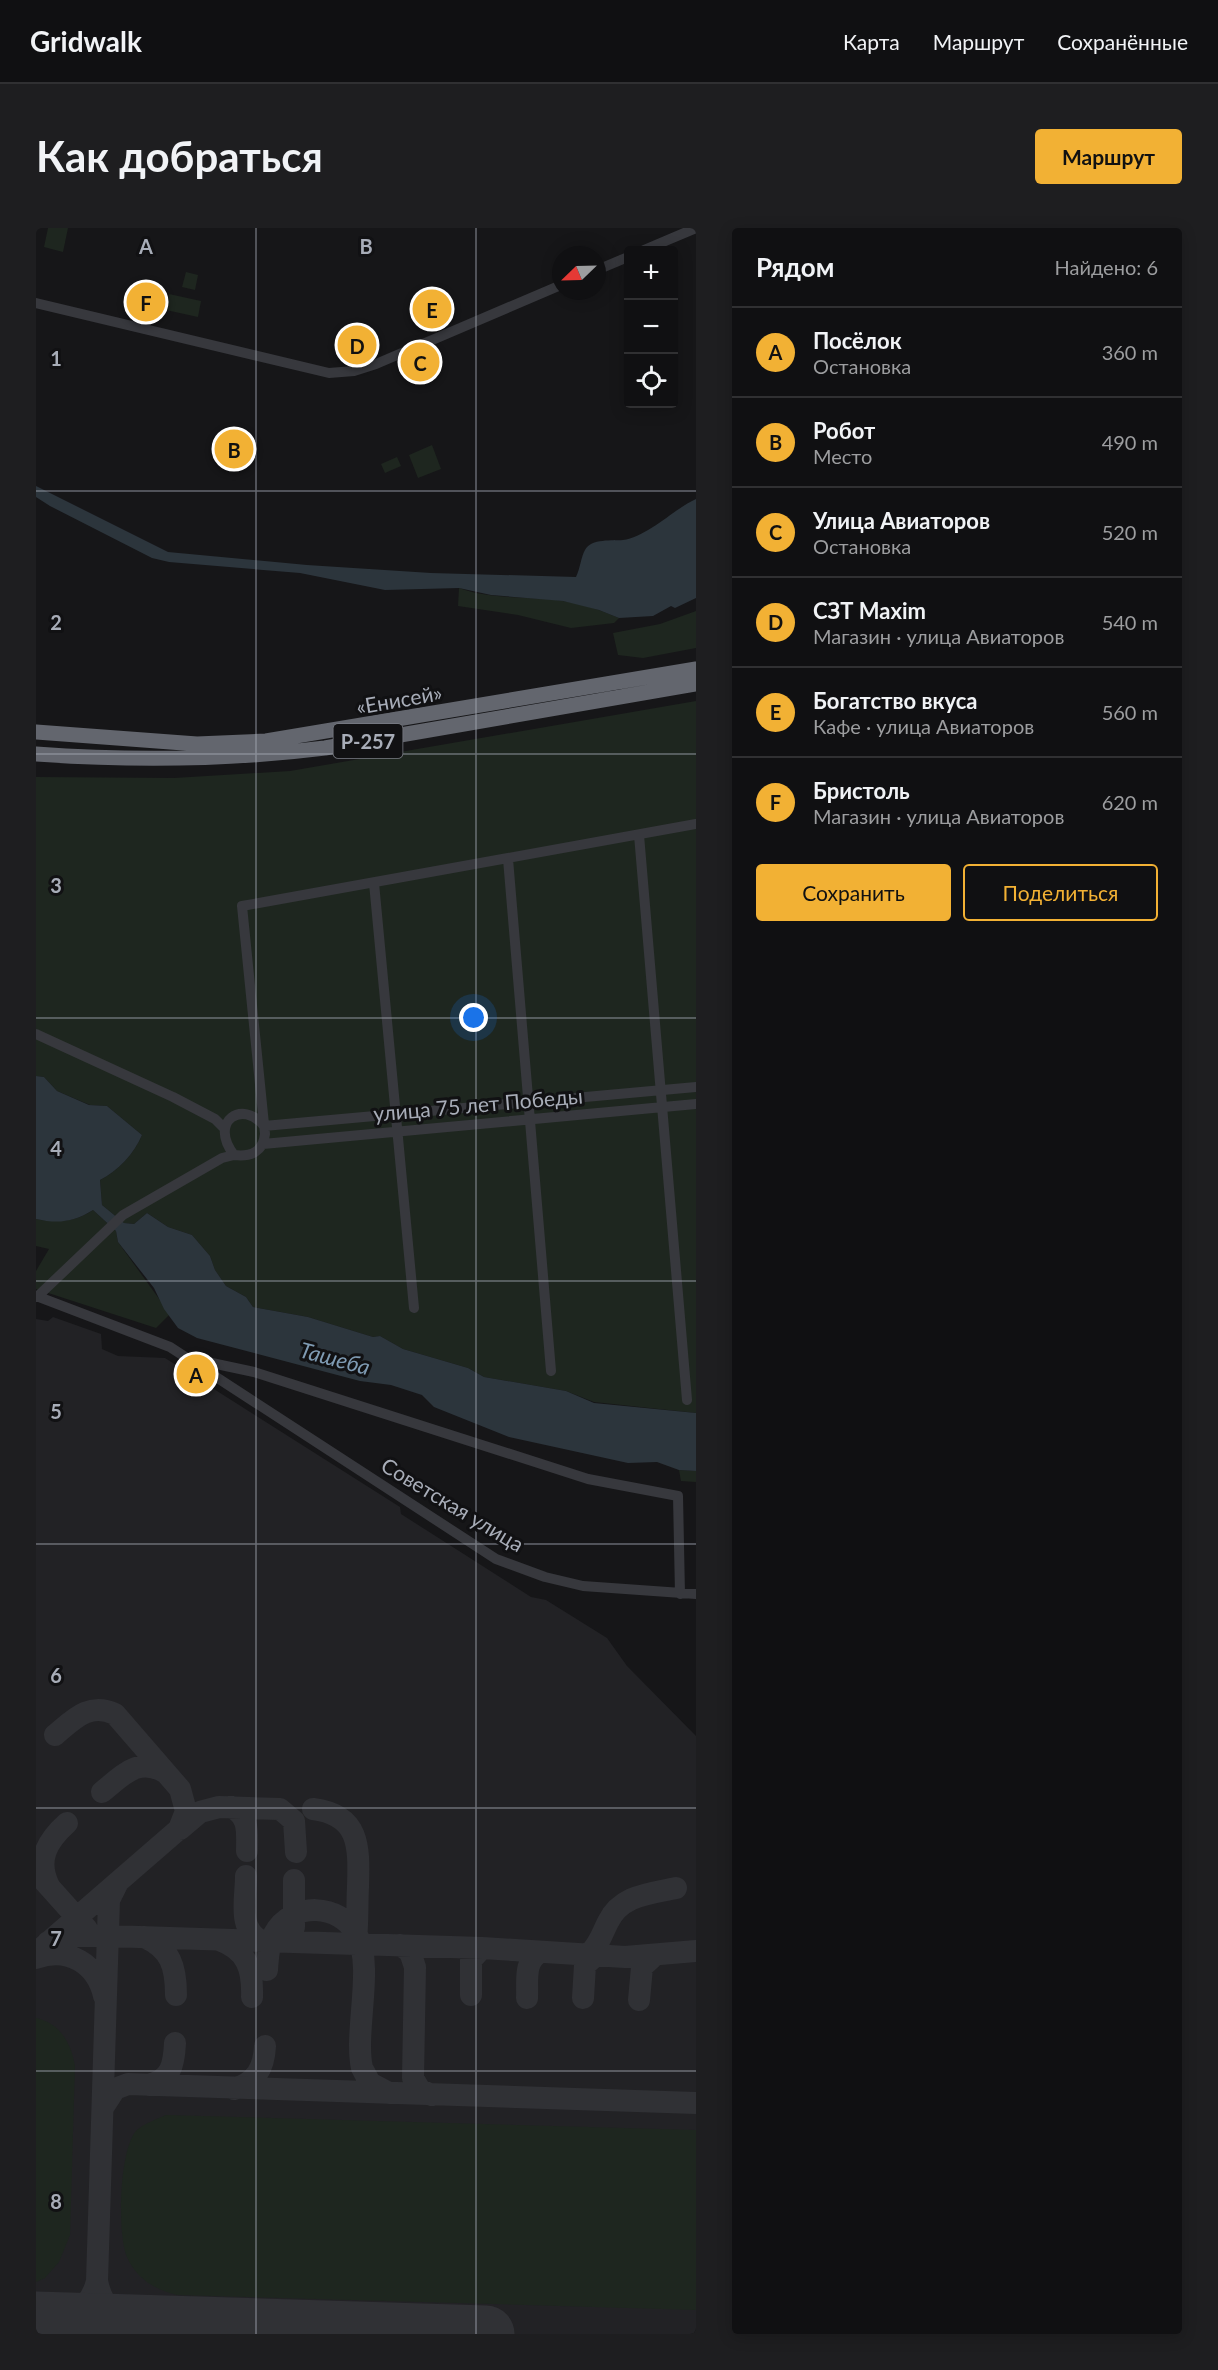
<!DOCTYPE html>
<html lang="ru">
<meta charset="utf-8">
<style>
body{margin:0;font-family:Lato,sans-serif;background:#1e1e20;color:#f1f3f6}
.controls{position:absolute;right:18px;top:18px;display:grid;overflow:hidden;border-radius:6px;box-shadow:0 3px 15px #0003}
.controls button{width:54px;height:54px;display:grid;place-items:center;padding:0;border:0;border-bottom:2px solid #303032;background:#101012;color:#f1f3f6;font:30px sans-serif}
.compass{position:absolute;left:516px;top:18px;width:54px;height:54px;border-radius:50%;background:#101012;box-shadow:0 3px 15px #0003;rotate:247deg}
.you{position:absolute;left:438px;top:790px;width:21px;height:21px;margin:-15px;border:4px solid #fff;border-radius:50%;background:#1a73e8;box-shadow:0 0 0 9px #1a73e833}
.badge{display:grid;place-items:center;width:39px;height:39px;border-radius:50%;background:#f2b134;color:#111;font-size:20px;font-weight:700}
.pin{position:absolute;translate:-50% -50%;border:3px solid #fff;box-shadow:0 2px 6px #0006}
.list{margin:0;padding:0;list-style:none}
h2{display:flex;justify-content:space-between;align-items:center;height:78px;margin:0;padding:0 24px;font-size:26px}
h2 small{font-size:20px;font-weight:400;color:#9c9d9f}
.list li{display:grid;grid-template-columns:39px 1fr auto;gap:18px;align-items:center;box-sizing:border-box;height:90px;padding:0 24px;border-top:2px solid #303032}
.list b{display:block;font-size:22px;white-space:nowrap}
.list p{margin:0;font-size:20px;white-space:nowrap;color:#9c9d9f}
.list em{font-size:20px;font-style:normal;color:#9c9d9f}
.actions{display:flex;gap:12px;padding:18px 24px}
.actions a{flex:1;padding:14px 0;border:2px solid #f2b134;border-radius:6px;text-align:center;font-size:21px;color:#f2b134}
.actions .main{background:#f2b134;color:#111}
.icon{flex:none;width:33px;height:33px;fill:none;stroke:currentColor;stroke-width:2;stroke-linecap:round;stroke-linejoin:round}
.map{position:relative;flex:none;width:660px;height:2106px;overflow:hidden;border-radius:6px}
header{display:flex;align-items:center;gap:36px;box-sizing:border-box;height:84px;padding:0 30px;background:#101012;border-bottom:2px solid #303032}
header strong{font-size:28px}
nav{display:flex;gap:33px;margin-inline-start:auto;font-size:21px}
.intro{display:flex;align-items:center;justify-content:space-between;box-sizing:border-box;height:144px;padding:0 36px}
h1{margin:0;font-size:42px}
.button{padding:15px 27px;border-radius:6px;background:#f2b134;color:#111;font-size:21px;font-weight:700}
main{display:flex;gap:36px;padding:0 36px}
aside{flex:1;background:#101012;border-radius:6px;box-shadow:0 3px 15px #0003}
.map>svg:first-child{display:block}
.built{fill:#222225}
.green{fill:#1e261f}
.water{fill:#2c353c}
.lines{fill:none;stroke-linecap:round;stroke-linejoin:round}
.taxiway{stroke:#303135;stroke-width:22}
.runway{stroke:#303135;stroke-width:57}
.minor{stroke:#37383d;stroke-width:10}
.highway{stroke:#63666e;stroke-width:15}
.grid{fill:none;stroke:#a8adb8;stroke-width:1.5;stroke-opacity:0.55}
.labels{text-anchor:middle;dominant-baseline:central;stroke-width:6;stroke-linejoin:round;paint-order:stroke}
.shield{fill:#111113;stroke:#7b7e86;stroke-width:1.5}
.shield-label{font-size:20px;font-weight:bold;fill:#a8adb8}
.street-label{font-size:21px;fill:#a8adb8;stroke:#111113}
.water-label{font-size:22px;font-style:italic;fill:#7f9bb3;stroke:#111113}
.grid-label{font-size:20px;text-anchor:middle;font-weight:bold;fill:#a8adb8;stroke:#111113;stroke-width:6;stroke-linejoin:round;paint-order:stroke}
</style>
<header>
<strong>Gridwalk</strong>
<nav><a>Карта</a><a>Маршрут</a><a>Сохранённые</a></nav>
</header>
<div class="intro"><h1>Как добраться</h1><a class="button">Маршрут</a></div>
<main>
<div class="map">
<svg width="660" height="2106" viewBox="0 0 660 2106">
<rect width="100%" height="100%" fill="#161618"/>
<path class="built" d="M17,1089l48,17 1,15 16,7 47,2 235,149 1,7 130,83 15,3 61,38 20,28 69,70v598h-660v-1015l12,2z"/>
<path class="green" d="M12,0h20l-5,24 -19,-5z
M150,44l12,3 -3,15 -13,-3z
M133,66l32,7 -3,16 -32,-7z
M396,217l9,24 -23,9 -9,-23z
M361,229l4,9 -16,7 -4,-9z
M423,360c27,10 59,9 88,11 25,2 49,9 72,19l-5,5 -43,5 -53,-13 -60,-9z
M660,383v37l-53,10 -25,-3 -5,-22 47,-9z
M660,473v712l-102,-11 -28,-11 -82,-14 -16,-9 -65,-19 -23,-13 -7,1 -65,-20 -55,-10 -7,-10 -20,-11 -11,-16 -5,-14 -18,-21 -24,-8 -21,-14 -13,11 -10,-1 -22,-18 -2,-25c18,-9 34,-26 42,-45l-35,-29 -17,-1 -33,-14 -13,-14 -8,-1v-299l138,1 116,-7z
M57,982l23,21 2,11 52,72 -14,14 -120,-39v-18l13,-22 -13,-3v-27c20,4 40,3 57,-9z
M643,1242l17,1v11l-15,-1z
M0,1790c24,5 35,25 39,48l-5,169 -11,27 -14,16 -9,4z
M130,1887l530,15v180l-519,-15c-22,-5 -41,-17 -50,-38 -10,-22 -8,-110 10,-127 8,-7 20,-11 29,-15z"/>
<path class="water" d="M0,258l132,66 139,13 124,8 145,4c4,-8 5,-20 9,-27 6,-12 28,-9 38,-10 24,-3 51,-31 73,-41v99l-21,10 -4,-2 -18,10 -34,2 -20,-8 -36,-9 -72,-6 -32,-7 -74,2 -85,-17 -131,-11 -17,-4 -102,-52 -14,-9z
M0,848l8,1 13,14 32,14 18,1 35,29c-8,19 -24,36 -42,45l2,25 22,18 10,1 13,-11 21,14 24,8 18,21 5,14 11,16 20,11 7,10 55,10 65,20 7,-1 23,13 65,19 16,9 82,14 28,12 102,10v58l-17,-1 -22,-8 -29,1 -119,-26 -75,-30 -12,-12 -31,-10 -31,-4 -163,-43 -19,-10 -14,-19 -10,-21 -36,-46 -2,-11 -23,-21c-19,12 -35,14 -57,9z"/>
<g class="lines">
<path class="taxiway" d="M66,1564c21,-17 37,-36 64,-19
M195,1579c19,9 16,26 16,44
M277,1581c48,6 46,39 45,78 -1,17 0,34 -2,52
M144,1601l20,-17 19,-5 61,2 14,12 2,31
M0,1644l51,57
M210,1648c0,23 -9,54 16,65
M13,1658c-13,-26 -2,-45 18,-63
M258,1699v-47
M108,1709c27,12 32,30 32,58
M183,1712c28,10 34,29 33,57
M12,1714l16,-6h44l374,12 143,9 71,-6
M364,1717l10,7 5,15 -2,111 7,12 12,5
M0,1725l143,-124 7,-18 -6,-22 -65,-75c-26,-12 -41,5 -60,21
M553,1726c10,-9 13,-20 19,-32 13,-27 41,-28 68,-34
M0,1730c32,-12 61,6 68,38
M231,1742c1,-13 1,-25 7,-36 18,-33 66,-31 83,1 17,31 -3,97 5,133l8,15 19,10
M435,1767v-35l11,-12
M491,1770c1,-16 -4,-38 14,-46
M547,1770l2,-33 11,-10
M603,1772l3,-33 13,-12
M112,1857c23,-5 26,-20 27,-42
M198,1861c22,-7 30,-21 31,-43
M68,1878l11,-17 13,-5 568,19
M61,2053c5,25 17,36 41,42
M7,2092c27,-2 47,-10 54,-39l12,-381 9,-18"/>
<path class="runway" d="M0,2092l450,14"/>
<path class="minor" d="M608,22l52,-22
M561,42l31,-13
M0,75l293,70 25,-2 22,-7 185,-79
M603,607l48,565
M472,631l43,512
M338,655l40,425
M0,806l137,63 42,22 9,9
M228,898c-21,-27 -56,-5 -30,29 17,2 29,-3 31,-21l-23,-228 454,-82
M228,898l432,-39
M227,916l433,-40
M0,1068l134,51 326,212 49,18 38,9 113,8
M1,1069l86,-82 99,-57 12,-3
M157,1131l61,13 334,107 90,17 2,98"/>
<path class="highway" d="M0,504l161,12 69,-3 430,-72
M0,526c97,7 193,6 289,-6l371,-64"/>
</g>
<path class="grid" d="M220,0v2106M440,0v2106M0,263h660M0,526h660M0,790h660M0,1053h660M0,1316h660M0,1580h660M0,1843h660"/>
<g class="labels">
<rect class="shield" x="297.5" y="496" width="69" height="34" rx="4.5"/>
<g class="shield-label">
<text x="332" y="513">Р-257</text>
</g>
<g class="street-label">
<text transform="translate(363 471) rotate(-10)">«Енисей»</text>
<text transform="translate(442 876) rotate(-5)">улица 75 лет Победы</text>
<text transform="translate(417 1276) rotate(31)">Советская улица</text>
</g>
<g class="water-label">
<text transform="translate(299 1130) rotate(15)">Ташеба</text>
</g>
</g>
<g class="grid-label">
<text x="110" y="26">A</text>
<text x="330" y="26">B</text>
<text x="20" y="138">1</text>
<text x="20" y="402">2</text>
<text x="20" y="665">3</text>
<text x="20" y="928">4</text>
<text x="20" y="1191">5</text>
<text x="20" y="1455">6</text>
<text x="20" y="1718">7</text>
<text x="20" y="1981">8</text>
</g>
</svg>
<div class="controls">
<button>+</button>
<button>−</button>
<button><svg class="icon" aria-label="locate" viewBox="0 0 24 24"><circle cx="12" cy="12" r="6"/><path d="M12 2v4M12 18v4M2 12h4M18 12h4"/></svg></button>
</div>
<svg class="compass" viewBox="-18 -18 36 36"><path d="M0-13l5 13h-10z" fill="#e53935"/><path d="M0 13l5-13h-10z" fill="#9c9d9f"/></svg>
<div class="you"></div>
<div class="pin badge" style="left:160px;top:1146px">A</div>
<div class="pin badge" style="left:198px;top:221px">B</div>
<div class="pin badge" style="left:384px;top:134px">C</div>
<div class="pin badge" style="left:321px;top:117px">D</div>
<div class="pin badge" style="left:396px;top:81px">E</div>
<div class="pin badge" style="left:110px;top:74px">F</div>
</div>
<aside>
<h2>Рядом<small>Найдено: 6</small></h2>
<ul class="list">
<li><span class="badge">A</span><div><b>Посёлок</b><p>Остановка</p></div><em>360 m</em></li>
<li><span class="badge">B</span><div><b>Робот</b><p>Место</p></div><em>490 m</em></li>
<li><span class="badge">C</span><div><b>Улица Авиаторов</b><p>Остановка</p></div><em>520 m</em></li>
<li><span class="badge">D</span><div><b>СЗТ Maxim</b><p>Магазин · улица Авиаторов</p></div><em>540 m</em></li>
<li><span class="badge">E</span><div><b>Богатство вкуса</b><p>Кафе · улица Авиаторов</p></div><em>560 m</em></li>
<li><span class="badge">F</span><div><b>Бристоль</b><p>Магазин · улица Авиаторов</p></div><em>620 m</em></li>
</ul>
<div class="actions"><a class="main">Сохранить</a><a>Поделиться</a></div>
</aside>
</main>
